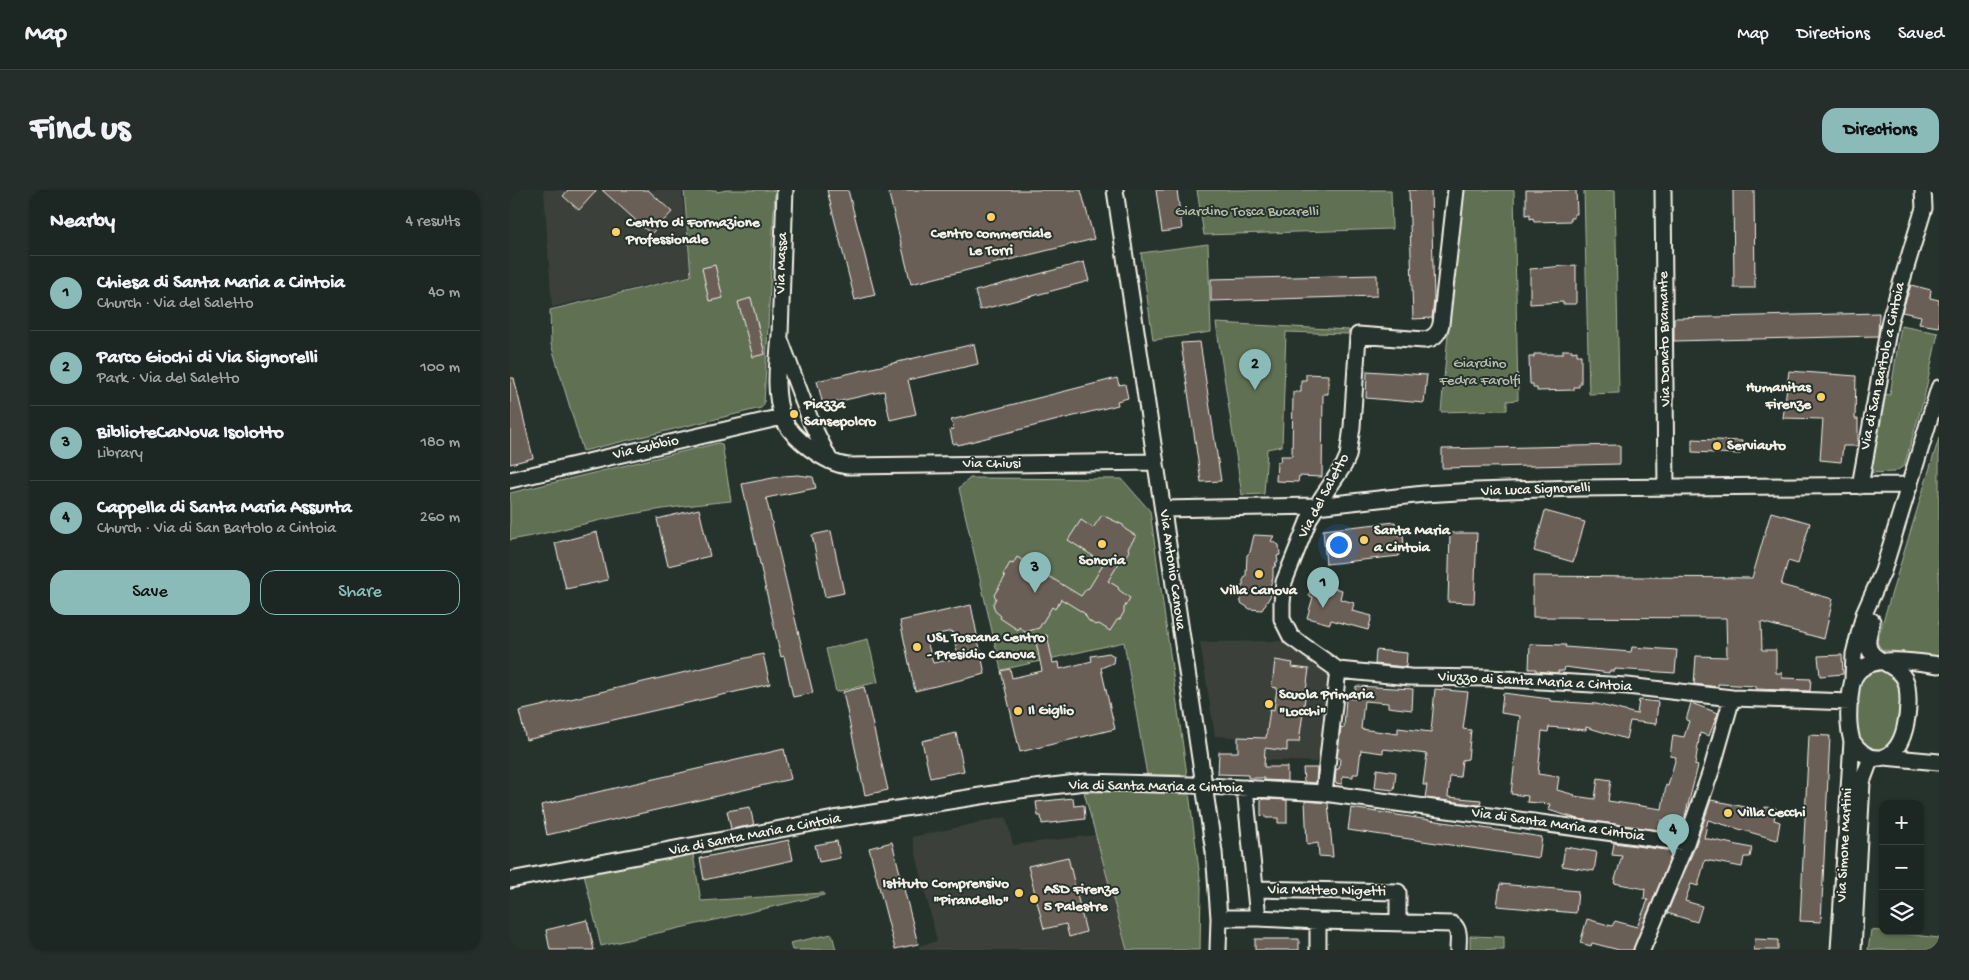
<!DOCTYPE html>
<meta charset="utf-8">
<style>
body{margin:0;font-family:"Gochi Hand",sans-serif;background:#252e2a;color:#f1f3f6}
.controls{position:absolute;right:15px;bottom:15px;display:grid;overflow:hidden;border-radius:10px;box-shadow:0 1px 4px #0004}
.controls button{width:45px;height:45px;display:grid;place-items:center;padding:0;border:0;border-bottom:1px solid #3a4340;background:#1c2622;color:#f1f3f6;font:25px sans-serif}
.you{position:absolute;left:828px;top:354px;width:18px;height:18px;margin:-12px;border:4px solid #fff;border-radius:50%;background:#1a73e8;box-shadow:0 0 0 8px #1a73e833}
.badge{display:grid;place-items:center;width:32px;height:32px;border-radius:50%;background:#8bbbb9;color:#111;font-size:16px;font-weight:700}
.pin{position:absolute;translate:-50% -41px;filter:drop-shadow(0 1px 2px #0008)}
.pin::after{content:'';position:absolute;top:26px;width:18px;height:15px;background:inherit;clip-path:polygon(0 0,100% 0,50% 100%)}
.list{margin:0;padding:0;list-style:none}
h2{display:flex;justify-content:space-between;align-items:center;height:65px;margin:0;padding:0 20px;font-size:21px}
h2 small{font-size:16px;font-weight:400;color:#a0a5a5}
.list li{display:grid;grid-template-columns:32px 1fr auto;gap:15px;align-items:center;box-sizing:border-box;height:75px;padding:0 20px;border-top:1px solid #3a4340}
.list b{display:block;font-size:19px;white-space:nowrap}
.list p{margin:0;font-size:16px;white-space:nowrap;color:#a0a5a5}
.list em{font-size:16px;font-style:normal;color:#a0a5a5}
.actions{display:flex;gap:10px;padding:15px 20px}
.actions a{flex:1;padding:11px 0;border:1px solid #8bbbb9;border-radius:15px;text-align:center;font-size:18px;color:#8bbbb9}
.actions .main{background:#8bbbb9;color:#111}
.icon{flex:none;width:28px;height:28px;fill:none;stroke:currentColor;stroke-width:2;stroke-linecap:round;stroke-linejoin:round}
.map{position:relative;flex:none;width:1429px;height:760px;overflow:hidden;border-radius:15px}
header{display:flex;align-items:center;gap:30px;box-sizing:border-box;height:70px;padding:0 25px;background:#1c2622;border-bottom:1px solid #3a4340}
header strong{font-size:24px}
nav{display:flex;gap:28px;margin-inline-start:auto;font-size:18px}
.intro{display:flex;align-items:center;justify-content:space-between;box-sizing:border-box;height:120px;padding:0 30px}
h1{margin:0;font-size:35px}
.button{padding:12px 22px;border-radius:15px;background:#8bbbb9;color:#111;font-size:18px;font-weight:700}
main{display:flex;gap:30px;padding:0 30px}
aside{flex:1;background:#1c2622;border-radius:15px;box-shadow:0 1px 4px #0004}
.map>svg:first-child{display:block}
.built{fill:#3b403a}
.green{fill:#5f7052;stroke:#aab09d}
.building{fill:#6b5f57;stroke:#f4f1e8;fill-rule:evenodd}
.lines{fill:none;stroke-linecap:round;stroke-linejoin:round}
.minor-casing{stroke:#f4f1e8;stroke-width:19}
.minor{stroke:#26332d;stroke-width:15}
.poi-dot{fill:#ffd166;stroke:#26332d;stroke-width:2}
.labels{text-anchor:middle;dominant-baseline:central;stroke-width:4;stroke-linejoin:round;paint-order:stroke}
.park-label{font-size:15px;fill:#b8bdac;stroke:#26332d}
.poi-label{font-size:15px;font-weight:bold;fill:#f4f1e8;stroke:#26332d;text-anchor:start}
.street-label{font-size:15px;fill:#f4f1e8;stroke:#26332d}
</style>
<header>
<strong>Map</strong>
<nav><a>Map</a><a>Directions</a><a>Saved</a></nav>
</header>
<div class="intro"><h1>Find us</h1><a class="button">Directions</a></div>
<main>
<aside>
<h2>Nearby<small>4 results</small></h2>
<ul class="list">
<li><span class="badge">1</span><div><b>Chiesa di Santa Maria a Cintoia</b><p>Church · Via del Saletto</p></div><em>40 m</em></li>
<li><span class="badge">2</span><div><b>Parco Giochi di Via Signorelli</b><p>Park · Via del Saletto</p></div><em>100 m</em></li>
<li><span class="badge">3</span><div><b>BiblioteCaNova Isolotto</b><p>Library</p></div><em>180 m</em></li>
<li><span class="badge">4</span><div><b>Cappella di Santa Maria Assunta</b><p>Church · Via di San Bartolo a Cintoia</p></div><em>260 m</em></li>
</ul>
<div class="actions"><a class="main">Save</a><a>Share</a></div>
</aside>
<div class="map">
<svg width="1429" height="760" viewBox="0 0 1429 760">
<rect width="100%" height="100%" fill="#26332d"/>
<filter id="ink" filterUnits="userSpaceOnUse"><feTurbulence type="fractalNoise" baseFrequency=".02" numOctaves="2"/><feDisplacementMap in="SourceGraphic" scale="10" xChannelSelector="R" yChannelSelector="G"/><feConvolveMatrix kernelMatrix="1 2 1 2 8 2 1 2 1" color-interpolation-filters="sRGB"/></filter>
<g filter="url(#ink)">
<path class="built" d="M34,0h138l8,85 -138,32z
M776,451l45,32 -10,89 -56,-2 1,-21 -51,-3 -15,-94z
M496,627l7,28 83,-10 31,115h-207l-1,-4 18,-5 -25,-104z"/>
<path class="green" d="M174,0h32l1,2 10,-2h48l-11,214 -3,4 -178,43 -32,-107 -1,-34 141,-34z
M687,0h194l1,39 -188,6z
M951,0h53l4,210 -11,1v9l-66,2z
M1074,0h31l4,203 -30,1z
M698,54l3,88 -58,8 -12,-87z
M706,133l133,7 -1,4 -62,-2 -4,114 -15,3 -3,45 -22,1z
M1391,136l37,7 -14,65 -20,68 -10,6 -25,1 15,-79 6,1z
M1429,248v218l-56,-6 -4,-4 -2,-5z
M208,253l4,1 9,57c-43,4 -88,10 -130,19 -31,7 -60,15 -91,20v-47z
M460,288l152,1 28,32 37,264h-40l-23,-133 -123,28 -42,-182z
M358,449l10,43 -42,10 -10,-43z
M1371,478l16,9 4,14 -3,42c-7,14 -21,22 -35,11l-7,-15 3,-44c3,-10 12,-14 22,-17z
M574,602l105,1 12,93 -1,64h-73z
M183,664l8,47 123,-8v2l-223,51 -17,-72z
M1361,740l68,8v12h-71z
M322,744l4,16h-44l-2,-7z
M960,746l34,1v13h-34z"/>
<path class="building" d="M58,0h29l-18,20 -16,-14z
M92,0h46l24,22 -21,22z
M317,0h21l27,105 -20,5z
M378,0h193l13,49 -183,45z
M646,0h21l5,39 -20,3z
M899,0h22l3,110 -2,18 -19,1z
M1016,0h50l1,24h-3v4h-3v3l-37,1 -1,-4 -3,1v-5l-4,1z
M1223,0h21l1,98h-21z
M574,72l5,19 -109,29 -5,-19z
M205,75l8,33 -14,3 -7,-33z
M1066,75v39h-13v-2l-33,2v-35z
M867,85v21l-166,5v-22z
M1401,95l20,5 -1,8 9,2v27l-20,-3 2,-8 -19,-4z
M241,108l14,56 -12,3 -15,-55z
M1369,123l-1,23 -204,5v-23z
M690,152l21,139 -20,1 -20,-139z
M464,154l4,20 -70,16 8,34 -26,6 -6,-29 -61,14 -6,-24z
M1053,160h9v2l5,-1v4h4v29h-2v3h-5v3l-37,1v-3h-4v-4h-3l-1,-27h5v-3h29z
M857,181l60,4 -3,28 -58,-5z
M1279,181l67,5 -1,43h3v27h-15l-2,16 -21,-2 3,-41 -40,-1z
M796,184l22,1v19h-5l-1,83 -23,-1 -1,6 -22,-1 1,-19h3l1,-6h11l1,-64h8v-12h5z
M0,188h4l19,80 -23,6z
M607,188l2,7 6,-1 3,14 -11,3 1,4 -160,40 -1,-2 -4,1 -3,-14 4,-1 -3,-9z
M1182,249l50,2 -2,13 -48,-2z
M1110,255v19l-178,4v-19z
M288,285l15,2 3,11 -50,10 47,195 -20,4 -9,-41 -3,1 -39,-173 41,-8z
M189,319l11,47 -42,10 -11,-47z
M1035,321l40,11 -12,40 -39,-11z
M1261,322l39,11 -12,41 -10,-3 -7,24 52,14 -9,40 -63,-17 1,28h14v23h6v5l29,1 -1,12 -54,-2v-3l-38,-2v3l-24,-3 2,-28 31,1 -1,-39 -193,-1v-41l219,2z
M592,325l21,10 2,4 11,7 -8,12 1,3 -4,7h-3l-14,23 10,6 1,3 11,8 -6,10v4l-4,7 -3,1 -7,11 -11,-7 -4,1 -7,-5 -4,-7 -23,-14 -6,10 -3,-2 -13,21 -14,4 -6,-5 -1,3 -18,-12 1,-2 -6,-5 -2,-7 3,-6 -2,-3 11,-18 -2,-2 7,-12 3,1 4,-7 64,39 5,-7 3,-1 14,-23 -10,-6v-3l-25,-16 13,-20 12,8z
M885,332l2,13h6l1,10h-6l1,11 -73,8 -3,-34z
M321,341l13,62 -19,4 -13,-62z
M87,342l11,48 -42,9 -11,-46z
M940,343h27l-3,70 -26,-1z
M744,345l20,1 -3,5 8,4 1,10 -3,1 1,6h-2l-1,5h-2v11l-5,14 3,3 -9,15 -12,-1 -9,-6 -2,-16 4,-1v-6l3,-4 1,-21 3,-3z
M810,395l22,5 -2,9 14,4 -2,8 20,5 -4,14 -37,-10 -1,4 -23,-6 6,-21 -4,-1 2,-9 8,2z
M461,415l14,69 -70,17 -15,-70zM442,441l7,27 -26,5 -7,-26z
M537,445l6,28 6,-1 1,7 32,-8 -1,-5 18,-3 5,3 -1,7 -12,5 14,61 -95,23 -19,-81 9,-2 2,9 30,-7 -7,-34z
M1020,454l36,1 -1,2 66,5 1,-5 45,3 -2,23 -60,-4v2h-6v2l-44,-6 -1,4h-6v2l-22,-2v-2h-7z
M866,460l31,3 -1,14 -31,-3z
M253,464l7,30 -244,56 -7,-29z
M1332,465l1,19 -23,2 -2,-20z
M765,470l18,3 -1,4 17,2 -10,73h-12v9l-22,-3 -1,19h23v14l-23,-1v-2h-16v-3l-30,-1 1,-22h19v-15l28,1 4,-29 4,1 3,-22 -5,-1z
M846,496l57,3 -1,21 -24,-3v-4l-24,-2 -3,28 37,5v-6l33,4 4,-43 33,3 -5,37 8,1 -3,29 -6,1 -2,17 -10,-1 -2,21 33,3 -1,5 -55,-7 2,-13h-4l4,-31 -44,-5v4l-22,-3 -3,24h-5v3l-10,-1 -1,8 -7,-1 1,-14h3l1,-11h-3l4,-31 3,1 2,-30 9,1z
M354,497l24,103 -23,5 -22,-103z
M993,503l47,6v2l46,3 41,10 2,-14 19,2 -2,22 -26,-3 -4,18 -40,-12v3l-37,-3 -1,5 -6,-1 -4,43 21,3 -2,13 18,5 -1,1 21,3 3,-21 13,2 -3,21 54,8 4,-24 2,1 8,-29 -6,-1 3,-21 11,2 5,-16 -3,-1 5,-17 27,10 -9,23 -9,-3 -5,32 3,1 -15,58 -22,-4 -2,10 -81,-11 -30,-9 2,-6 -23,-2 1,-6 -17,-2 9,-78 -19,-3z
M446,543l8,38 -34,7 -8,-37z
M1299,545l21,1 -9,186 -21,-1z
M274,559l7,30 -244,56 -6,-30z
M793,578h14l-1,15 -12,-1z
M867,579l19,3 -2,18 -19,-2z
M563,608l1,8 10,-1 1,14 -43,5 -1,-8h-3l-2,-14z
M754,609l23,1v23h-9v-5h-12v-3l-5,1v-16z
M1201,610l54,11v-4l11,1 -2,12 6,2 -3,18 -69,-20 -4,18 48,10 -2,9h-6l-2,10 -37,-7 -7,26 -7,-2 -6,17 17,5 -5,16 -30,-9 28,-66z
M795,611l23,2 5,54 -14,-1 -1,-13 -11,2z
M240,617l4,18 -23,4 -4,-18z
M841,618l191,29 -3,21 -191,-28z
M279,650l4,20 -89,20 -4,-22z
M327,651l3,17 -21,4 -4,-17z
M382,652l26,102 -23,5 -26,-101z
M1104,653l59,8 -40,99h-14l-27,-7 -1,3 -11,-3 7,-24 25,7 3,-5 22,6 11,-27 -4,-1 1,-10 -31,-6 8,-27 -10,-1z
M1055,657l32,5 -3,19 -32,-5z
M558,667l18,75 -17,5 -3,-13 -22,5 -16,-63z
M990,694l78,7 -2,22 -79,-7z
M77,730l7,30h-44l-4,-20z
M745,749h44v11h-44z
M1245,749l23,1v10h-24z"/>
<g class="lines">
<defs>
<path id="minor" d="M275,0c-2,48 -3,96 -5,145 -2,26 -7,58 3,83 8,20 43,46 65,48l308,-4
M605,0l99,662 5,66 -1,32
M1153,0l3,297
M271,152l30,80 19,39
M0,290l272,-63
M1350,296l30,-166 34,-112 -1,-18
M653,319l153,-3 108,-12 52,-3 103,-3 331,-3
M828,480l-47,-33 -9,-18v-16l2,-21 26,-65 13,-21 21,-31 4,-9 4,-29 6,-92 66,5c10,-1 15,-7 17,-16l15,-134
M828,480l72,7 78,1 139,8 105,12 118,4
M1343,488l1,-24 10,-40 19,-43 56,-183
M1342,551c6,9 14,18 27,17 28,-3 31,-50 28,-72 -4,-25 -42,-22 -39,-46 0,-6 3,-13 4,-19
M1374,567l55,5
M735,598l13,130
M814,603l14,-123
M0,690l324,-61 185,-29 66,-8 106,3 133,8 362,50
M746,699l142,3v30
M709,728h39l60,3 134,3c9,5 6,17 6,26
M808,760v-29
M1132,760l44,-107 26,-75 20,-70
M1329,760l13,-209c-4,-14 -4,-29 -2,-43 1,-7 1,-16 5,-22 13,-23 62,-14 84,-11
M1343,760l9,-168 7,-19 6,-5"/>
</defs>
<use href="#minor" class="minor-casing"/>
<use href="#minor" class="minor"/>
</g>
</g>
<g class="poi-dot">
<circle cx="481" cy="27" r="5"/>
<circle cx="106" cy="42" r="5"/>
<circle cx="1311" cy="207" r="5"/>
<circle cx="284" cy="224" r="5"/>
<circle cx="1207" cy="256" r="5"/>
<circle cx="854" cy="350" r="5"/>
<circle cx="592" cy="354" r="5"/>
<circle cx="749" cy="384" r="5"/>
<circle cx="407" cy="457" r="5"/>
<circle cx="759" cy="514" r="5"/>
<circle cx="508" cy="521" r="5"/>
<circle cx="1218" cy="623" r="5"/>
<circle cx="509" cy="703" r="5"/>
<circle cx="524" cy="709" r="5"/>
</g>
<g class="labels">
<g class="park-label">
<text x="737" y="22">Giardino Tosca Bucarelli</text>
<text x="970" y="174">Giardino<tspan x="970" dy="17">Fedra Farolfi</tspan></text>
</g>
<g class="poi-label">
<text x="116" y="33">Centro di Formazione<tspan x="116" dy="17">Professionale</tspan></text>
<text x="481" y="44" text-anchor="middle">Centro commerciale<tspan x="481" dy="17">Le Torri</tspan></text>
<text x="1301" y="198" text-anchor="end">Humanitas<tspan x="1301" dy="17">Firenze</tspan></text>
<text x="294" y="215">Piazza<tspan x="294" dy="17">Sansepolcro</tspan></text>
<text x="1217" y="256">Serviauto</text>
<text x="864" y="341">Santa Maria<tspan x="864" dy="17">a Cintoia</tspan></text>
<text x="592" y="371" text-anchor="middle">Sonoria</text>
<text x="749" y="401" text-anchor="middle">Villa Canova</text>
<text x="417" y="448">USL Toscana Centro<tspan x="417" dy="17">- Presidio Canova</tspan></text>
<text x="769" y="505">Scuola Primaria<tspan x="769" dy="17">"Locchi"</tspan></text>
<text x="518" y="521">Il Giglio</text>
<text x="1228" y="623">Villa Cecchi</text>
<text x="499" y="694" text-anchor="end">Istituto Comprensivo<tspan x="499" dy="17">"Pirandello"</tspan></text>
<text x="534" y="700">ASD Firenze<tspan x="534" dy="17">5 Palestre</tspan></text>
</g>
<g class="street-label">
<text transform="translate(272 73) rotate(-88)">Via Massa</text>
<text transform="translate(1155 149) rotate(-91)">Via Donato Bramante</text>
<text transform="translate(1373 176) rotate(-78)">Via di San Bartolo a Cintoia</text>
<text transform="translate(136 258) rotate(-13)">Via Gubbio</text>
<text x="482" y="274">Via Chiusi</text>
<text transform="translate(1026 300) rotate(-2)">Via Luca Signorelli</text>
<text transform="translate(814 306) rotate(-62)">Via del Saletto</text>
<text transform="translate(662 380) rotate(82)">Via Antonio Canova</text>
<text transform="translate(1025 492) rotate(3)">Viuzzo di Santa Maria a Cintoia</text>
<text transform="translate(646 597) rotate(1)">Via di Santa Maria a Cintoia</text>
<text transform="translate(1048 635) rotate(8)">Via di Santa Maria a Cintoia</text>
<text transform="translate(245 645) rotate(-11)">Via di Santa Maria a Cintoia</text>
<text transform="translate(1335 655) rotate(-87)">Via Simone Martini</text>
<text transform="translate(817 701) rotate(1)">Via Matteo Nigetti</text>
</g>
</g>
</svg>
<div class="controls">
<button>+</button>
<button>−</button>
<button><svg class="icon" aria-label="layers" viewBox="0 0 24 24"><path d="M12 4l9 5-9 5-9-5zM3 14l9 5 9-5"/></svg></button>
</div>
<div class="you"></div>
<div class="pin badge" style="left:813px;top:418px">1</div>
<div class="pin badge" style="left:745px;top:200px">2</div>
<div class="pin badge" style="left:525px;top:403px">3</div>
<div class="pin badge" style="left:1163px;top:665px">4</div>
</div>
</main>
